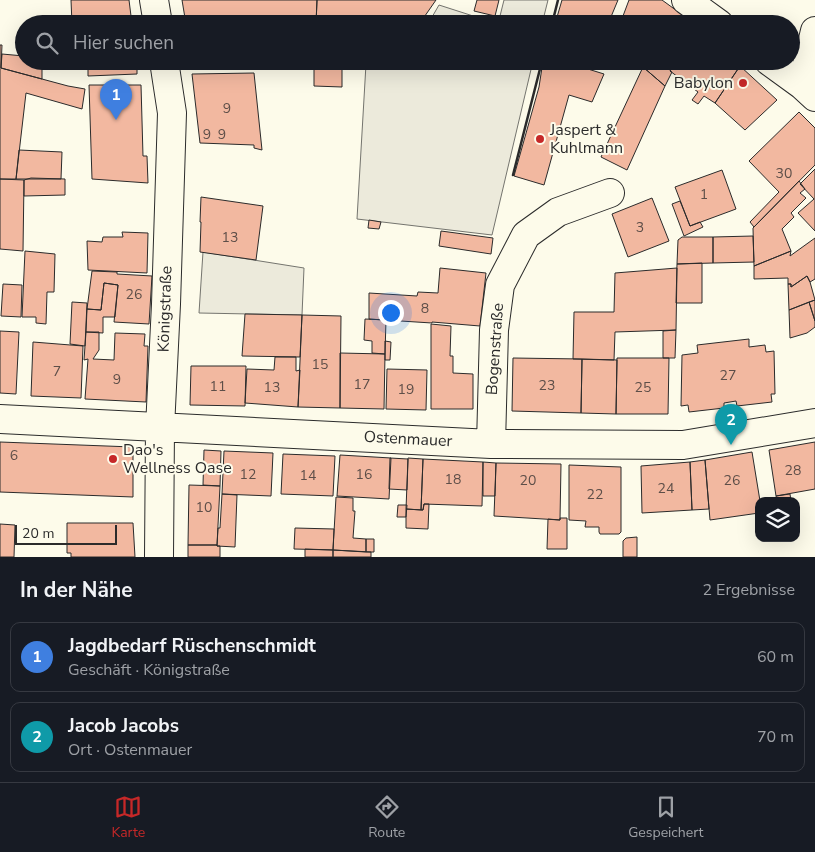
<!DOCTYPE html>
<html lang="de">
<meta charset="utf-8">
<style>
body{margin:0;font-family:"Nunito Sans",sans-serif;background:#242831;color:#f1f3f6}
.controls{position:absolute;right:15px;bottom:15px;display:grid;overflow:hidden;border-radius:10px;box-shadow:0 5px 20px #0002}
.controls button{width:45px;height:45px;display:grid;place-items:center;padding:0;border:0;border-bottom:1px solid #363941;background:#171b24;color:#f1f3f6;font:25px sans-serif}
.scale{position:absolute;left:15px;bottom:12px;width:102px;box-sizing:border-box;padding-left:5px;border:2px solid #2b2b2b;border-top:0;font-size:14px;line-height:18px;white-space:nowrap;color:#2b2b2b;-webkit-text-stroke:4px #fdfbea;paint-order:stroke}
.you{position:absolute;left:390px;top:312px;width:18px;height:18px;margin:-12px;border:4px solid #fff;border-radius:50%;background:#1a73e8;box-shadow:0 0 0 8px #1a73e833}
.badge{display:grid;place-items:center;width:32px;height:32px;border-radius:50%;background:#c62828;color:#fff;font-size:16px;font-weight:700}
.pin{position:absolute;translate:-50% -41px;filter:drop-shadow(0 1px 2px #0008)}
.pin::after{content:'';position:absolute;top:26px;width:18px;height:15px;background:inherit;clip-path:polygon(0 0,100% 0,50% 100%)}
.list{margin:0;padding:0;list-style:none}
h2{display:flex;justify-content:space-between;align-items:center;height:65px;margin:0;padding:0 20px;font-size:21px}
h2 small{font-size:16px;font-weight:400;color:#9ea1a6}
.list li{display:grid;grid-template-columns:32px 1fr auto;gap:15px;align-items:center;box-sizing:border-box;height:70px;margin:0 10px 10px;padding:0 10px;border:1px solid #363941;border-radius:10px}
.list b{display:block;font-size:19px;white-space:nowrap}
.list p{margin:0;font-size:16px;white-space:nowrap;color:#9ea1a6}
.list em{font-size:16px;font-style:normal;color:#9ea1a6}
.icon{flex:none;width:28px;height:28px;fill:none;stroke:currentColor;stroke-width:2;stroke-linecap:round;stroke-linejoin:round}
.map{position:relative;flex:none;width:815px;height:557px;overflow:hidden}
.search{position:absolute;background:#171b24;box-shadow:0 5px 20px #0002;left:15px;right:15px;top:15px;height:55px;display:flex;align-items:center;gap:12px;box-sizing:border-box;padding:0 18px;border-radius:28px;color:#9ea1a6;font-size:19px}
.sheet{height:225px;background:#171b24}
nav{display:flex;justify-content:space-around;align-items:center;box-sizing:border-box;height:70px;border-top:1px solid #363941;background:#171b24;font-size:14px;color:#9ea1a6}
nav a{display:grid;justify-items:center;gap:2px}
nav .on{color:#c62828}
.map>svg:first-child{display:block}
.parking{fill:#eceadb;stroke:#74746e}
.building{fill:#f2b8a0;stroke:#2b2b2b}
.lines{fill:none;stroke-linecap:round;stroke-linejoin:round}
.minor-casing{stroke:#2b2b2b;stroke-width:30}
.minor{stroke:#fdfbea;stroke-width:28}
.wall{stroke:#2b2b2b;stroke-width:2.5}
.poi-dot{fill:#c62828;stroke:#fdfbea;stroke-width:2}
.labels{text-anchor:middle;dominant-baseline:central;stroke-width:4;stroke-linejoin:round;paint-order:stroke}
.number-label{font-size:14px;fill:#5d4e48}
.poi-label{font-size:16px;fill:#2b2b2b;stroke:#fdfbea;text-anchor:start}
.street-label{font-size:16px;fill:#2b2b2b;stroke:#fdfbea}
</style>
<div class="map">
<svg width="815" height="557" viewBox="0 0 815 557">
<rect width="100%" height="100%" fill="#fdfbea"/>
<path class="parking" d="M504,0h44l-6,24h-114l11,-19 59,19z
M405,61h128l-41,174 -135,-16 9,-155 35,3z
M203,252l101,16 -2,47 -103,-2z"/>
<path class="building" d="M71,0h58l3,24h-60z
M182,0h135l-1,24h-130z
M317,0h119l-16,23 -104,1z
M477,0h22l-4,16 -21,-5z
M562,0h56l-10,24h-53z
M629,0h33l33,24h-75z
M0,45h2l-1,23 67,18 17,3 -3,20 -56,-16 -10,86h-16z
M2,54l22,2v5h18v18l-41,-11z
M88,61h49v13l-49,2z
M314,61h28v26l-28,-1z
M543,61h34l-2,4 29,9 -12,28 -23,-7 -25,90 -30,-9 25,-89z
M647,61h30l-7,10 2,1 -7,14 -22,-19z
M677,61h58l5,5 -25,37 -11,-7 -6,8 -6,-4 6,-8 -28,-21z
M740,66l37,34 -32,30 -30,-27z
M643,67l22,19 -38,84 -26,-13z
M254,73l8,77 -8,-2v-3l-54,-2 -8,-69z
M89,85h52l2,71h4l1,27 -56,-4z
M799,112l16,16v37l-61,62 -4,-5 29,-30 -30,-31z
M19,150l43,2 -1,27h-45z
M815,169v62l-17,-18 16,-14 -14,-15z
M722,170l14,39 -46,17 -15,-39z
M31,178l34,1v16l-41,1v-16z
M0,179l24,1 -1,71 -23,-2z
M799,181l6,8 -5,4 6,5 -15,15 3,4 -12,12 9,22 -37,15 -1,-38z
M201,197l62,9 -7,54 -56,-8 1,-30h-1z
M652,198l17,43 -41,16 -16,-43z
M680,201l10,25 10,-4 3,5 -19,9 -12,-32z
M369,220l12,2 -2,7 -11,-1z
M441,231l52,7 -2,16 -52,-8z
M122,232l26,1 -1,40 -59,-3 -1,-29 15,1 1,-5h20z
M753,236l1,26 -41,1v-26z
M682,237h31v26l-36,1 1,-24z
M815,238v41l-5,3 -3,-6 -16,11v-3h-3v-6l-34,1v-13l37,-15 -1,5z
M25,251l30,3 -1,38h-7l-1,32 -10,-1v-6h-14z
M702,263v40h-26l1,-39z
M440,268l46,5 -6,53 -48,-4v1l-63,-4v-26l48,3 1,-4 20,1z
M677,268l-1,62 -61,2 -1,28 -41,-1 1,-47h40l1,-39z
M92,271l25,1v2l35,2 -3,48 -35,-2 4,-37 -14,-2 -3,27 -14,-1z
M807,276l3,6 5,18 -26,10 -1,-26h3v3z
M104,283l14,2 -3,32h-12v16l-17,-1 1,-23 14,1z
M3,284l19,1 -1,32 -20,-1z
M815,300v21l-6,-19z
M72,302l15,1 -2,43 -15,-2z
M809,302l6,19v6l-8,6 -17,5 -1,-28z
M245,314l57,1 -2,42 -58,-1z
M302,315l39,1 -1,92 -42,-1z
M365,319l21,1 -1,34 -13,-1v-12l-8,-1z
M431,324l20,2 -1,30h3v17l20,1v35h-42z
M676,330l-1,28h-12v-27z
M0,331l19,1 -3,62 -16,-1z
M86,332h13v18l-6,9 21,1 1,-27 30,1 -1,12h4l-2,56 -61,-3 3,-40 -4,1z
M749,339v8l16,-2 1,7 8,-1 1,43h-4l1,8 -35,4 -1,-5 -12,2v5l-35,4 -1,-7 -7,1 1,-51 16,-2 -1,-8z
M385,341l6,1 -1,18h-5z
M33,342l50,4 -2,52 -50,-2z
M340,353l45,1 -1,55 -44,-1z
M275,357h21v14l4,-1 -2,37 -53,-4 2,-34 27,1z
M513,358l69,1 -1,54 -69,-2z
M617,358h52l-1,56h-52z
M582,359l35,1 -1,54 -35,-1z
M191,366h55l-1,40 -55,-1z
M387,369l40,1 -1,40 -40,-1z
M0,442l133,5v50l-133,-5z
M815,442v47l-39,7 -7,-46z
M204,450l17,1 -1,35 -17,-1z
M224,451l49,2 -2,43 -49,-2z
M752,452l8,49h-1v12l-49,7 -5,-60z
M283,454l52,2 -2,40 -52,-2z
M340,455l51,3 -2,41 -52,-3z
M390,458l18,1 -1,31 -18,-1z
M408,458l15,1 -2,51 -15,-1z
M423,459l60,3 -1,44 -58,-2 -1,6h-2z
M705,460l4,49 -17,1 -2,-48z
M483,462l13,1 -1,33h-12z
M690,462l2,48 -50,3 -1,-47z
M496,463l65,1 -1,56 -66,-4z
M569,465l52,2v65l-2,2h-19l-1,-2v-5h-14l1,-6 -17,-1z
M189,485l31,1 -3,59h-29z
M222,494l15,1 -2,52 -18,-1 1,-18h2z
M790,494l1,7h-14l-1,-5z
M336,497l17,1v13h2l-2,27 13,1v13l-33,-2z
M424,504h5l-1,25 -22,-1v-19l17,1z
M398,505h9l-1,12h-9z
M560,518h7v31h-20l1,-30 12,1z
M67,523h66l2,34h-64v-4h-4z
M0,524l15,1 -1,32h-14z
M295,528l39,1 -1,21 -39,-1z
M637,537v20h-14v-16l3,-3z
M366,539h8v13h-8z
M188,545h29v1h3v11h-32z
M305,549l28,1v7h-28z
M333,550l38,2v5h-38z"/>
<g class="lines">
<defs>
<path id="minor" d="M154,0l4,24
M686,0l33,24
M769,61l33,24 13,12
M802,85l13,-54
M0,419l491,25 192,1 132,-22
M491,444l3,-114 6,-45 26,-50 32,-23 52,-19
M159,557l1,-129 6,-124 6,-191 -8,-52"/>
</defs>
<use href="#minor" class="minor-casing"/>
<use href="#minor" class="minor"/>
<path class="wall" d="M552,24l6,-24
M513,175l29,-114"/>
</g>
<g class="poi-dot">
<circle cx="743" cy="83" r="5"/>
<circle cx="540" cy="139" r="5"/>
<circle cx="113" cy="459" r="5"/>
</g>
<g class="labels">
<g class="number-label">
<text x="227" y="108">9</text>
<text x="207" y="134">9</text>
<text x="222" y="134">9</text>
<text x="784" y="173">30</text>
<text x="704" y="194">1</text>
<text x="640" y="227">3</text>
<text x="230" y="237">13</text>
<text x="134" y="294">26</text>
<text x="425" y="308">8</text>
<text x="320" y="364">15</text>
<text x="57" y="371">7</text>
<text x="728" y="375">27</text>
<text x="117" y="379">9</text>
<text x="362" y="384">17</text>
<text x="547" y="385">23</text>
<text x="218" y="386">11</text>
<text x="272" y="387">13</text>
<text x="643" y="387">25</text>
<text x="406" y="389">19</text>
<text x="14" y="455">6</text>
<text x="793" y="470">28</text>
<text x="248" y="474">12</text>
<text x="364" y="474">16</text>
<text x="308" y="475">14</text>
<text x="453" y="479">18</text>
<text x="528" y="480">20</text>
<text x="732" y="480">26</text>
<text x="666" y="488">24</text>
<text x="595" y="494">22</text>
<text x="204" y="507">10</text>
</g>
<g class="poi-label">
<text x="733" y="83" text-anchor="end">Babylon</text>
<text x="550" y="130">Jaspert &amp;<tspan x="550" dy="18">Kuhlmann</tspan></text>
<text x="123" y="450">Dao's<tspan x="123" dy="18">Wellness Oase</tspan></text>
</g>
<g class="street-label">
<text transform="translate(165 309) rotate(-88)">Königstraße</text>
<text transform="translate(495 349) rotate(-86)">Bogenstraße</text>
<text transform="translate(408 439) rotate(3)">Ostenmauer</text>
</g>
</g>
</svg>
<div class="controls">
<button><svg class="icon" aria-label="layers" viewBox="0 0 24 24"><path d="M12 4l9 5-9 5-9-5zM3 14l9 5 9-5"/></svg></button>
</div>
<div class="scale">20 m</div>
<div class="you"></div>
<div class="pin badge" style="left:116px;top:120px;background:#3f7fe0">1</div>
<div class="pin badge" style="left:731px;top:445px;background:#0f9aa8">2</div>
<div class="search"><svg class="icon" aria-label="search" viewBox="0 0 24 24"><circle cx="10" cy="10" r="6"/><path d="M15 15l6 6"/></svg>Hier suchen</div>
</div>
<section class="sheet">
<h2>In der Nähe<small>2 Ergebnisse</small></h2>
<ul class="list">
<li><span class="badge" style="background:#3f7fe0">1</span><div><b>Jagdbedarf Rüschenschmidt</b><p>Geschäft · Königstraße</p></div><em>60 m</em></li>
<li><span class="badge" style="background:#0f9aa8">2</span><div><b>Jacob Jacobs</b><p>Ort · Ostenmauer</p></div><em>70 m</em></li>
</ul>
</section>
<nav>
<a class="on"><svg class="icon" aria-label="map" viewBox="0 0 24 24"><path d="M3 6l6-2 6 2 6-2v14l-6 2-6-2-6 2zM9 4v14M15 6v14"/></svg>Karte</a>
<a><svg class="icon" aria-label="directions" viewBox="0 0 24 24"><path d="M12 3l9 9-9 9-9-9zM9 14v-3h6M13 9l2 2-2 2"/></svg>Route</a>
<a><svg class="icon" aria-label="saved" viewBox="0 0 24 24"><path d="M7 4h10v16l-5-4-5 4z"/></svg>Gespeichert</a>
</nav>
